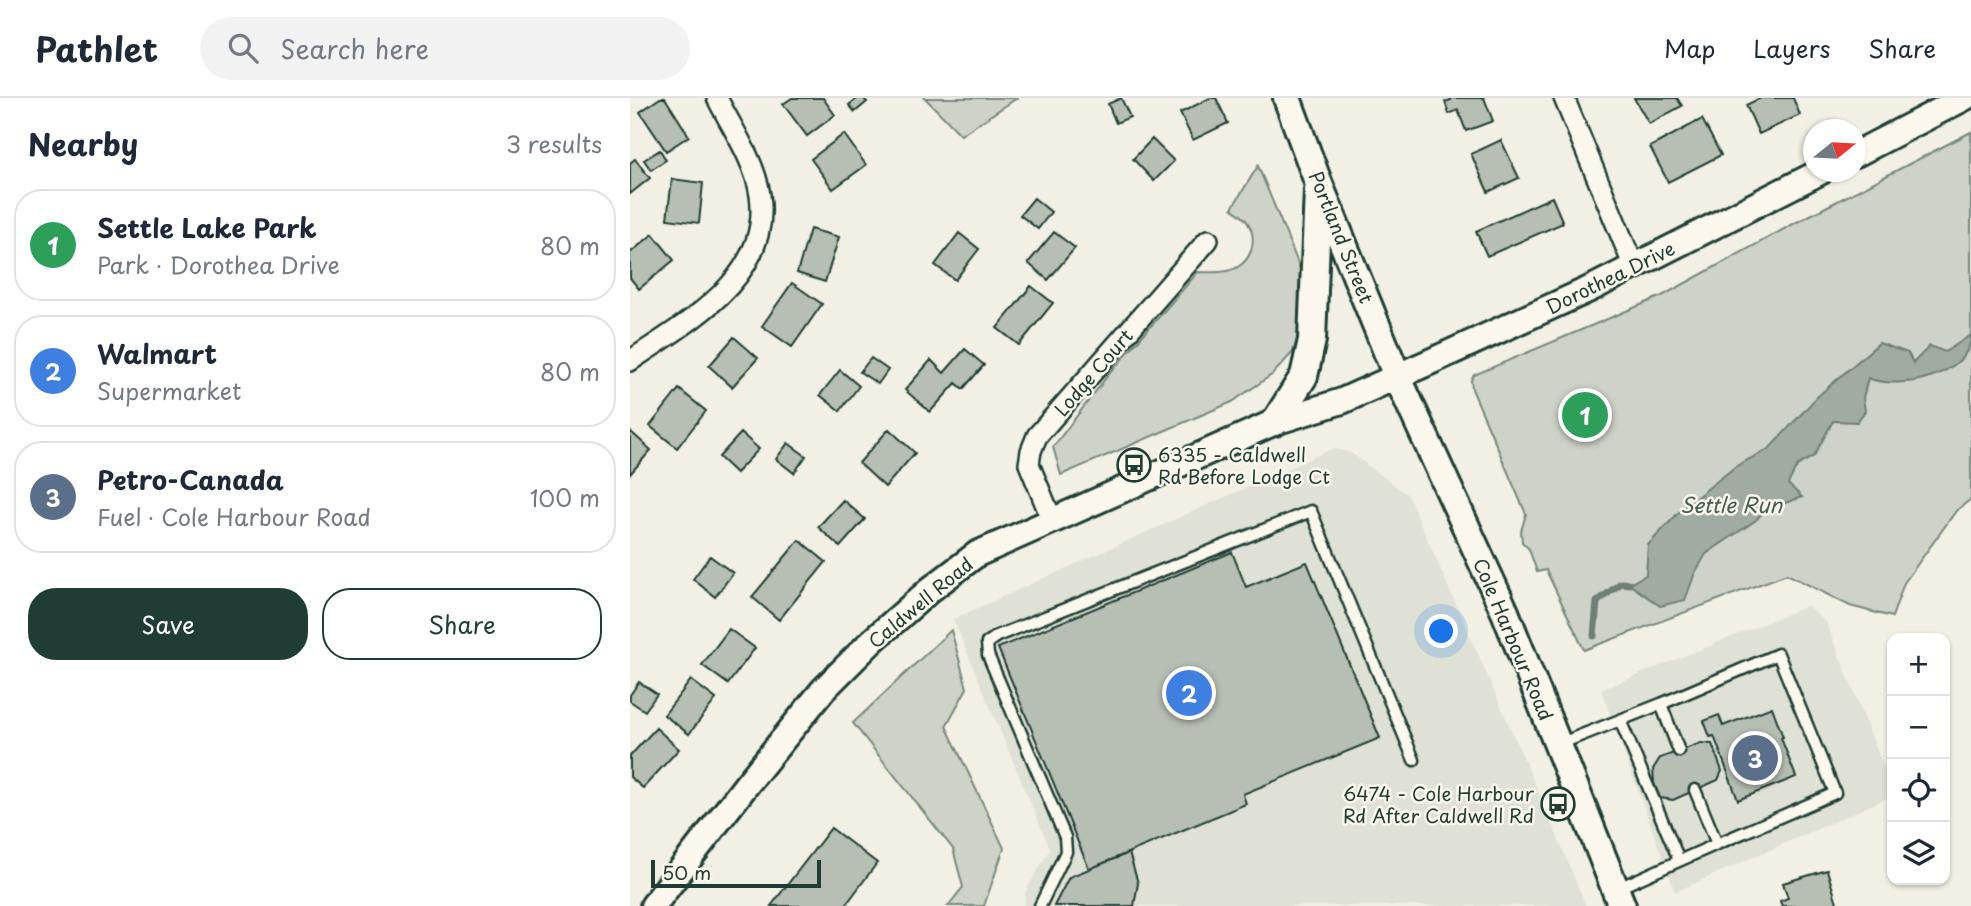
<!DOCTYPE html>
<meta charset="utf-8">
<style>
body{margin:0;font-family:"Playpen Sans",sans-serif;background:#f2f2f3;color:#1f2937}
.controls{position:absolute;right:21px;bottom:21px;display:grid;overflow:hidden;border-radius:14px;box-shadow:0 2px 5px #0004}
.controls button{width:63px;height:63px;display:grid;place-items:center;padding:0;border:0;border-bottom:2px solid #e0e1e3;background:#fff;color:#1f2937;font:35px sans-serif}
.compass{position:absolute;left:1173px;top:21px;width:63px;height:63px;border-radius:50%;background:#fff;box-shadow:0 2px 5px #0004;rotate:72deg}
.scale{position:absolute;left:21px;bottom:18px;width:170px;box-sizing:border-box;padding-left:7px;border:4px solid #1f3d34;border-top:0;font-size:19px;line-height:24px;white-space:nowrap;color:#1f3d34;-webkit-text-stroke:5px #fbf7ec;paint-order:stroke}
.you{position:absolute;left:812px;top:534px;width:24px;height:24px;margin:-18px;border:5px solid #fff;border-radius:50%;background:#1a73e8;box-shadow:0 0 0 10px #1a73e833}
.badge{display:grid;place-items:center;width:46px;height:46px;border-radius:50%;background:#1f3d34;color:#fff;font-size:23px;font-weight:700}
.pin{position:absolute;translate:-50% -50%;border:4px solid #fff;box-shadow:0 2px 7px #0006}
.list{margin:0;padding:0;list-style:none}
h2{display:flex;justify-content:space-between;align-items:center;height:91px;margin:0;padding:0 28px;font-size:30px}
h2 small{font-size:23px;font-weight:400;color:#747a83}
.list li{display:grid;grid-template-columns:46px 1fr auto;gap:21px;align-items:center;box-sizing:border-box;height:112px;margin:0 14px 14px;padding:0 14px;border:2px solid #e0e1e3;border-radius:28px}
.list b{display:block;font-size:26px;white-space:nowrap}
.list p{margin:0;font-size:23px;white-space:nowrap;color:#747a83}
.list em{font-size:23px;font-style:normal;color:#747a83}
.actions{display:flex;gap:14px;padding:21px 28px}
.actions a{flex:1;padding:16px 0;border:2px solid #1f3d34;border-radius:28px;text-align:center;font-size:24px;color:#1f3d34}
.actions .main{background:#1f3d34;color:#fff}
.icon{flex:none;width:38px;height:38px;fill:none;stroke:currentColor;stroke-width:2;stroke-linecap:round;stroke-linejoin:round}
.map{position:relative;flex:none;width:1341px;height:808px;overflow:hidden}
header{display:flex;align-items:center;gap:42px;box-sizing:border-box;height:98px;padding:0 35px;background:#fff;border-bottom:2px solid #e0e1e3}
header strong{font-size:33px}
nav{display:flex;gap:38px;margin-inline-start:auto;font-size:24px}
.search{width:490px;height:63px;background:#f2f2f3;display:flex;align-items:center;gap:18px;box-sizing:border-box;padding:0 24px;border-radius:38px;color:#747a83;font-size:26px}
main{display:flex}
aside{flex:1;background:#fff}
.map>svg:first-child{display:block}
.built{fill:#e0e1d6}
.green{fill:#cfd2c8;stroke:#77887e;stroke-width:2}
.water{fill:#a2aba1;stroke:#6e7f75;stroke-width:2}
.lines{fill:none;stroke-linecap:round;stroke-linejoin:round}
.stream{stroke:#6e7f75;stroke-width:7}
.building{fill:#b7beb3;stroke:#1f3d34;stroke-width:2}
.service-casing{stroke:#1f3d34;stroke-width:15}
.minor-casing{stroke:#1f3d34;stroke-width:24}
.tertiary-casing{stroke:#1f3d34;stroke-width:30}
.secondary-casing{stroke:#1f3d34;stroke-width:32}
.service{stroke:#fbf7ec;stroke-width:10}
.minor{stroke:#fbf7ec;stroke-width:19}
.tertiary{stroke:#fbf7ec;stroke-width:24}
.secondary{stroke:#fbf7ec;stroke-width:26}
.labels{text-anchor:middle;dominant-baseline:central;stroke-width:5;stroke-linejoin:round;paint-order:stroke}
.street-label{font-size:19px;fill:#1f3d34;stroke:#fbf7ec}
.poi-label{font-size:19px;fill:#1f3d34;stroke:#fbf7ec;text-anchor:start}
.water-label{font-size:21px;font-style:italic;fill:#465e55;stroke:#fbf7ec}
</style>
<header>
<strong>Pathlet</strong>
<div class="search"><svg class="icon" aria-label="search" viewBox="0 0 24 24"><circle cx="10" cy="10" r="6"/><path d="M15 15l6 6"/></svg>Search here</div>
<nav><a>Map</a><a>Layers</a><a>Share</a></nav>
</header>
<main>
<aside>
<h2>Nearby<small>3 results</small></h2>
<ul class="list">
<li><span class="badge" style="background:#2e9e5b">1</span><div><b>Settle Lake Park</b><p>Park · Dorothea Drive</p></div><em>80 m</em></li>
<li><span class="badge" style="background:#3f7fe0">2</span><div><b>Walmart</b><p>Supermarket</p></div><em>80 m</em></li>
<li><span class="badge" style="background:#5c6f8a">3</span><div><b>Petro-Canada</b><p>Fuel · Cole Harbour Road</p></div><em>100 m</em></li>
</ul>
<div class="actions"><a class="main">Save</a><a>Share</a></div>
</aside>
<div class="map">
<svg width="1341" height="808" viewBox="0 0 1341 808">
<rect width="100%" height="100%" fill="#f2f0e5"/>
<filter id="ink" filterUnits="userSpaceOnUse"><feTurbulence type="fractalNoise" baseFrequency=".0143" numOctaves="2"/><feDisplacementMap in="SourceGraphic" scale="14" xChannelSelector="R" yChannelSelector="G"/><feConvolveMatrix kernelMatrix="1 2 1 2 8 2 1 2 1" color-interpolation-filters="sRGB"/></filter>
<g filter="url(#ink)">
<path class="built" d="M704,350l17,5 57,42 138,314 40,97h-562l1,-14 25,-43 -97,-230z
M1177,508l19,16 66,165v9l-217,96 -74,-202z"/>
<path class="green" d="M295,0h92l-56,37z
M1341,34v367l-15,12 -52,72 -12,34 -42,-11 -63,-32 -203,76 -38,-80 -9,2 -8,-23 -7,-7 -1,-11 5,-17 -54,-125 -1,-9 3,-5 188,-79 133,-73z
M628,68l49,119 -3,33 -11,34 -20,22 -41,28 -171,73 -8,-28 56,-73 89,-102c10,0 20,1 29,-1 24,-4 34,-33 18,-52 -4,-4 -9,-7 -13,-11z
M321,532l16,58 -21,38 58,122 -20,58h-36l15,-19 -10,-38 -100,-126z"/>
<path class="water" d="M1341,237c0,41 -73,56 -103,43l-5,20 2,13 -8,11 -24,-1 -19,35 -17,10 -9,18 14,13 -37,13 -9,10 -50,34 -11,19 -10,27 -25,6 -31,-22 17,-9 2,-30 34,-36 54,-43 33,-17 48,-52 62,-54 29,10 5,10 17,-17 15,6z"/>
<g class="lines">
<path class="stream" d="M964,538l3,-34 24,-19 8,1"/>
</g>
<path class="building" d="M30,0h5l24,38 -23,15 -26,-39z
M162,0h31l12,17 -28,21 -24,-32z
M228,0h5l4,4 -12,10 -6,-7z
M491,0l9,19 -14,6 -8,-19z
M580,0h6l12,25 -35,17 -13,-27z
M820,0h34l9,23 -27,10 -8,-21 -9,4 -4,-12 6,-2z
M1004,0h43l5,8 -33,18z
M1131,0h32l7,17 -41,19 -13,-29z
M1072,21l19,36 -53,27 -18,-35z
M214,36l22,31 -33,24 -22,-30z
M522,41l22,22 -20,20 -21,-22z
M871,42l18,38 -31,14 -17,-38z
M30,52l6,10 -15,10 -7,-10z
M5,61l15,19 -20,16v-31z
M42,81l31,4 -4,40 -32,-4z
M922,99l11,26 -76,33 -11,-25z
M404,100l17,14 -13,17 -18,-14z
M180,131l29,8 -14,45 -28,-9z
M424,134l21,16 -27,32 -20,-17z
M329,135l20,16 -24,31 -20,-15z
M23,136l21,26 -35,29 -9,-11v-25z
M162,185l30,21 -30,43 -30,-21z
M401,188l22,17 -34,42 -22,-17z
M104,239l24,21 -26,29 -23,-21z
M335,251l19,16 -21,24 -7,-6 -26,29 -25,-22 26,-30 13,13z
M241,260l17,12 -10,14 -18,-12z
M210,272l19,16 -19,25 -20,-16z
M49,291l27,22 -29,37 -27,-22z
M259,331l26,24 -30,34 -26,-24z
M0,333l21,19 -21,24z
M111,335l18,16 -23,24 -17,-16z
M158,345l18,13 -12,17 -18,-14z
M213,402l22,19 -25,28 -22,-20z
M169,442l27,22 -47,58 -27,-23z
M602,454l14,35 61,-25 73,176 -137,56 3,10 -157,65 -91,-221z
M80,458l23,17 -18,24 -22,-18z
M99,531l26,19 -27,36 -26,-19z
M61,582l25,19 -27,35 -25,-19z
M9,584l18,12 -12,17 -15,-10v-6z
M1142,609l11,30 -2,1 15,39 -58,23 -24,-64 -4,1 -6,-16 15,-6 4,11z
M26,630l23,21 -36,39 -13,-11v-21z
M1071,645l11,1 10,27 -4,9 -45,20 -13,-2 -6,-15 -1,-14 7,-11z
M201,730l46,35 -32,43h-74z
M499,755l9,30 -4,23h-80l15,-29z
M1197,772l11,36h-56l-2,-5 8,-3 -5,-15z"/>
<g class="lines">
<defs>
<path id="service" d="M1031,606l117,-50 57,139 -118,51
M990,622l59,140
M929,646l102,-40 18,47
M986,791l101,-45 -22,-54
M410,808l26,-54 -1,-15 -77,-182 -1,-12 10,-7 314,-125 103,249"/>
<path id="minor" d="M934,0l70,169
M0,263c57,-39 142,-83 130,-166 -5,-34 -28,-67 -43,-97
M422,422l-23,-56 2,-13 6,-15 171,-196"/>
<path id="tertiary" d="M1226,56l108,-56
M23,808l94,-122 76,-94 49,-49 59,-52 46,-35 298,-132 67,-21 92,-41 158,-72 228,-116"/>
<path id="secondary" d="M657,0l31,84 79,194 108,236 117,294
M645,324l29,-46 8,-36 6,-150"/>
</defs>
<use href="#service" class="service-casing"/>
<use href="#minor" class="minor-casing"/>
<use href="#tertiary" class="tertiary-casing"/>
<use href="#secondary" class="secondary-casing"/>
<use href="#service" class="service"/>
<use href="#minor" class="minor"/>
<use href="#tertiary" class="tertiary"/>
<use href="#secondary" class="secondary"/>
</g>
</g>
<defs>
<symbol id="bus-ring" viewBox="-11 -11 22 22"><circle r="9.5" fill="#fbf7ec" stroke="#1f3d34" stroke-width="1.5"/><path d="M-5-6H5V4H4V6H2V4H-2V6H-4V4H-5ZM-3.5-4V0h7V-4ZM-3.5 1.2v1.5H-2V1.2ZM2 1.2v1.5H3.5V1.2Z" fill="#1f3d34"/></symbol>
</defs>
<g fill-rule="evenodd">
<use href="#bus-ring" x="485" y="348" width="38" height="38"/>
<use href="#bus-ring" x="909" y="687" width="38" height="38"/>
</g>
<g class="labels">
<g class="street-label">
<text transform="translate(712 139) rotate(68)">Portland Street</text>
<text transform="translate(980 179) rotate(-26)">Dorothea Drive</text>
<text transform="translate(463 274) rotate(-49)">Lodge Court</text>
<text transform="translate(290 504) rotate(-40)">Caldwell Road</text>
<text transform="translate(884 541) rotate(67)">Cole Harbour Road</text>
</g>
<g class="poi-label">
<text x="528" y="356">6335 - Caldwell<tspan x="528" dy="22">Rd Before Lodge Ct</tspan></text>
<text x="904" y="695" text-anchor="end">6474 - Cole Harbour<tspan x="904" dy="22">Rd After Caldwell Rd</tspan></text>
</g>
<g class="water-label">
<text x="1101" y="406">Settle Run</text>
</g>
</g>
</svg>
<div class="controls">
<button>+</button>
<button>−</button>
<button><svg class="icon" aria-label="locate" viewBox="0 0 24 24"><circle cx="12" cy="12" r="6"/><path d="M12 2v4M12 18v4M2 12h4M18 12h4"/></svg></button>
<button><svg class="icon" aria-label="layers" viewBox="0 0 24 24"><path d="M12 4l9 5-9 5-9-5zM3 14l9 5 9-5"/></svg></button>
</div>
<svg class="compass" viewBox="-18 -18 36 36"><path d="M0-13l5 13h-10z" fill="#e53935"/><path d="M0 13l5-13h-10z" fill="#747a83"/></svg>
<div class="scale">50 m</div>
<div class="you"></div>
<div class="pin badge" style="left:955px;top:317px;background:#2e9e5b">1</div>
<div class="pin badge" style="left:559px;top:595px;background:#3f7fe0">2</div>
<div class="pin badge" style="left:1125px;top:660px;background:#5c6f8a">3</div>
</div>
</main>
